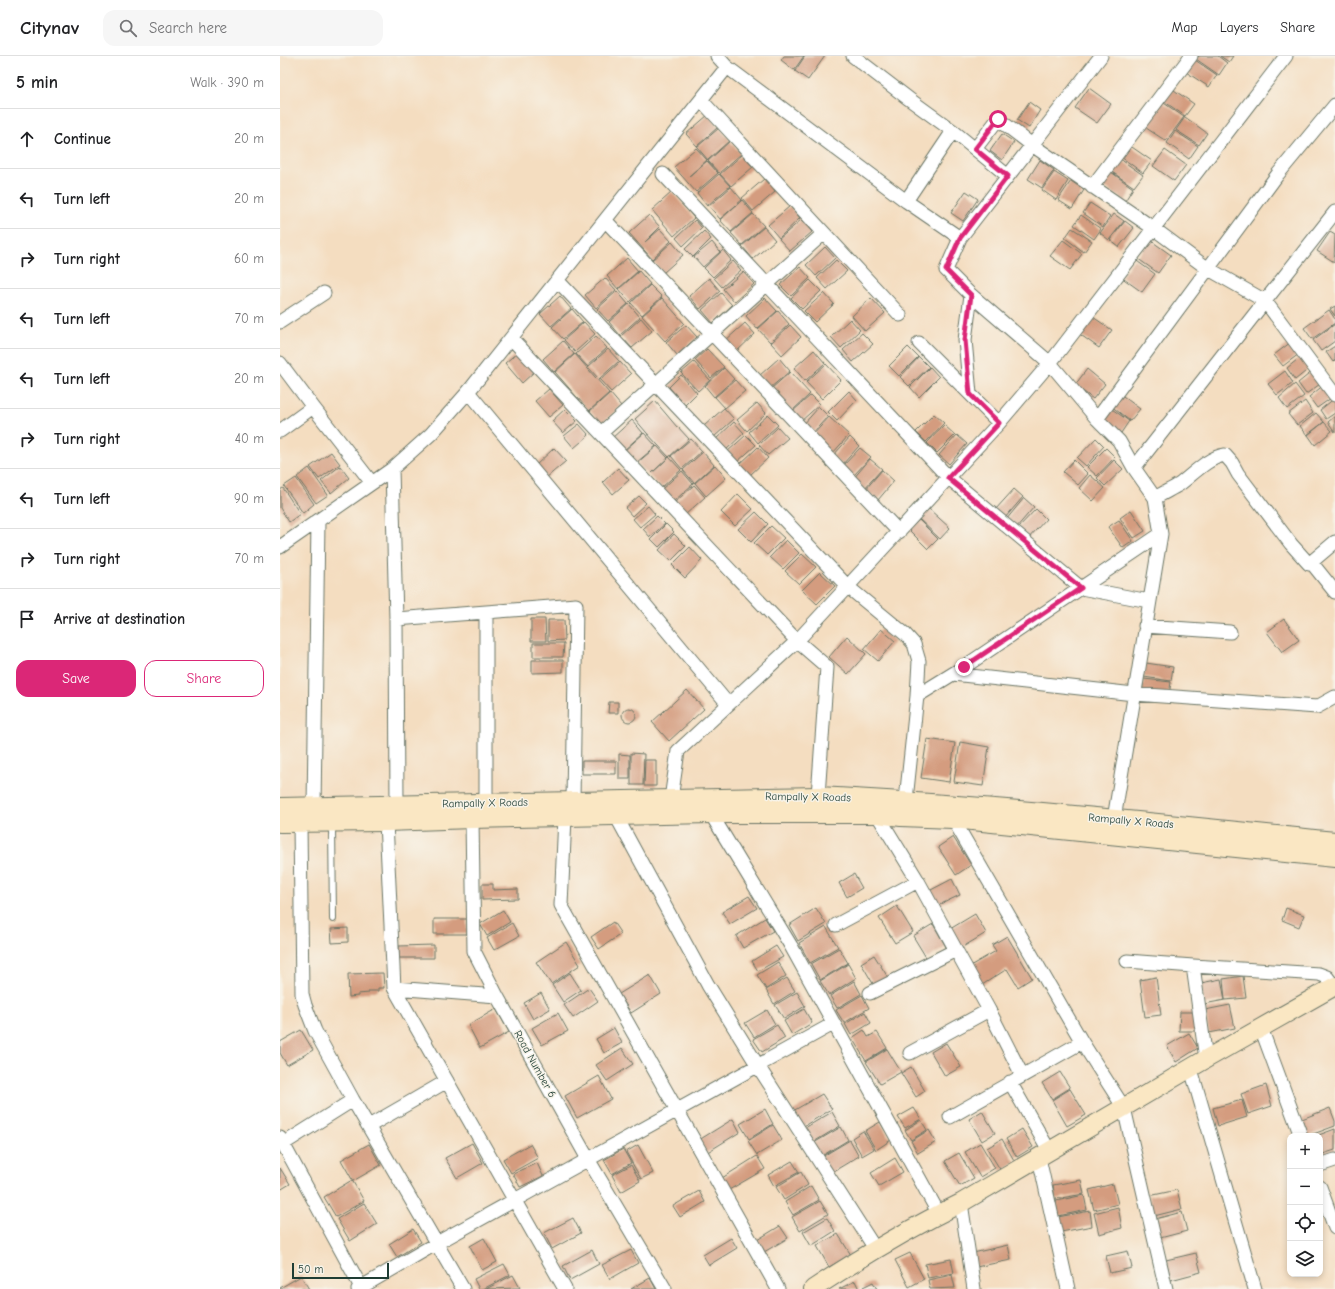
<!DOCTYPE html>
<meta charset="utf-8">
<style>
body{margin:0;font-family:"Comic Neue",sans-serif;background:#f6f6f6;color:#202124}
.controls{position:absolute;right:12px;bottom:12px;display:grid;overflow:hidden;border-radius:8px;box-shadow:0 2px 6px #0003}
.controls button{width:36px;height:36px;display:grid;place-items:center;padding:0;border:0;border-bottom:1px solid #e0e0e0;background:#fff;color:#202124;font:20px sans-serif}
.scale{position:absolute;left:12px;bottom:10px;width:97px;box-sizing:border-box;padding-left:4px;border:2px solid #1f3d34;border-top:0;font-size:11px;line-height:14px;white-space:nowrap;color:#1f3d34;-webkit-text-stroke:3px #f7f3e8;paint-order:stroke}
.stop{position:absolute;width:12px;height:12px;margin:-9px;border:3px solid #db2777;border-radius:50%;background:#fff}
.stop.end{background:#db2777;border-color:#fff;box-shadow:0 1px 4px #0008}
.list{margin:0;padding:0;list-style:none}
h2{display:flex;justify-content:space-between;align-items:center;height:52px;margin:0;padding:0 16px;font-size:17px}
h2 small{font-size:13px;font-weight:400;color:#757577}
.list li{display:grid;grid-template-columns:26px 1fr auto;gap:12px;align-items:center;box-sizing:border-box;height:60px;padding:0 16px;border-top:1px solid #e0e0e0}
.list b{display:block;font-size:15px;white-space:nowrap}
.list em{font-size:13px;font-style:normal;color:#757577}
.actions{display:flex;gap:8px;padding:12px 16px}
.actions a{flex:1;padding:9px 0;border:1px solid #db2777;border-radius:12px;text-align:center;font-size:14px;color:#db2777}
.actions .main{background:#db2777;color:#fff}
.icon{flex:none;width:22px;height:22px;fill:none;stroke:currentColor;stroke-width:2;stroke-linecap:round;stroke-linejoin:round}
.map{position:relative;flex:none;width:1055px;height:1233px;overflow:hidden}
header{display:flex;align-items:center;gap:24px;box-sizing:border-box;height:56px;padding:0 20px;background:#fff;border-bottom:1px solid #e0e0e0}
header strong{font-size:19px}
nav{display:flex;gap:22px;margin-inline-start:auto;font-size:14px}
.search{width:280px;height:36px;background:#f6f6f6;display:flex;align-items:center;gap:10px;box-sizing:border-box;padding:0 14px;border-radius:12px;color:#757577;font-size:15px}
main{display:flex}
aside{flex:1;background:#fff}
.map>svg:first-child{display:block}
.building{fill:#d49c7f}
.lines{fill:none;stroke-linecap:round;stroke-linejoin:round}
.lane-casing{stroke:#6a7565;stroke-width:8}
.street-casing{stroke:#6a7565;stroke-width:15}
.secondary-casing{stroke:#6a7565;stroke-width:20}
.lane{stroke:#fff;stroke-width:6}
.street{stroke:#fff;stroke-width:13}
.secondary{stroke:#fae7c3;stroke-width:18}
.route{stroke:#db2777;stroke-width:5}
.labels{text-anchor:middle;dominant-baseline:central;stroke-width:3;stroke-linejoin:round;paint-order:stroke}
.street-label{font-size:11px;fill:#1f3d34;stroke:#f7f3e8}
</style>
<header>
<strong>Citynav</strong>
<div class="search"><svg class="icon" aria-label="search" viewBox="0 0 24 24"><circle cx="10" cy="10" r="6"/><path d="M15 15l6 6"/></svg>Search here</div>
<nav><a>Map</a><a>Layers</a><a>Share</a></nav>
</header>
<main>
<aside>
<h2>5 min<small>Walk · 390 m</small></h2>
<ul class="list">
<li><svg class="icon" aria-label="ahead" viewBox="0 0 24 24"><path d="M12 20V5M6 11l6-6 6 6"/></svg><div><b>Continue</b></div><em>20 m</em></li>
<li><svg class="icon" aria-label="left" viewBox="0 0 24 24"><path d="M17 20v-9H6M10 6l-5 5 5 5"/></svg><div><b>Turn left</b></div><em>20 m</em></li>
<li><svg class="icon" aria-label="right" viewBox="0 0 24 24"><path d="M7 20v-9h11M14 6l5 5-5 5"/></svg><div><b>Turn right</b></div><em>60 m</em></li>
<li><svg class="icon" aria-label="left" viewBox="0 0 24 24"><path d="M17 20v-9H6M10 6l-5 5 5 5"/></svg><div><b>Turn left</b></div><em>70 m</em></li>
<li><svg class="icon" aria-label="left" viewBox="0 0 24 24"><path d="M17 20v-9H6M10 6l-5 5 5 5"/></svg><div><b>Turn left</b></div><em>20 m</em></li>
<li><svg class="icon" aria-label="right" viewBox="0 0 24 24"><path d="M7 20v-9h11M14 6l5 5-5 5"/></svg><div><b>Turn right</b></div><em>40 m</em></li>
<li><svg class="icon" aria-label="left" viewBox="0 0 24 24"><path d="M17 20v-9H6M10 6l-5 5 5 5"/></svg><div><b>Turn left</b></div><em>90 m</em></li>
<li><svg class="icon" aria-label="right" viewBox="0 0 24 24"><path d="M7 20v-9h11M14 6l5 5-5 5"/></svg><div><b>Turn right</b></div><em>70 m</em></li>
<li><svg class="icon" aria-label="arrive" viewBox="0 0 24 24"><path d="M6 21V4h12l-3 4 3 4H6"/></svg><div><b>Arrive at destination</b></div></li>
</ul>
<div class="actions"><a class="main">Save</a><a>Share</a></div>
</aside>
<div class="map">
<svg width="1055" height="1233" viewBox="0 0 1055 1233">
<rect width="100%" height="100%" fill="#f7f3e8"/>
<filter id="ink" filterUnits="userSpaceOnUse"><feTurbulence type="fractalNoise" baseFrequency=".025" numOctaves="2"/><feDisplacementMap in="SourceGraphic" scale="8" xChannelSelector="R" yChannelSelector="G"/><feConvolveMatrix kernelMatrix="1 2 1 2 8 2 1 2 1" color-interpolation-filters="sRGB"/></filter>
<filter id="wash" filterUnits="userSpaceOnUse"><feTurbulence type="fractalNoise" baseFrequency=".012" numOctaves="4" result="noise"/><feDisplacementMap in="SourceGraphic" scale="16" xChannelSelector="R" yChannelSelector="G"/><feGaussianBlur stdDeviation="0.9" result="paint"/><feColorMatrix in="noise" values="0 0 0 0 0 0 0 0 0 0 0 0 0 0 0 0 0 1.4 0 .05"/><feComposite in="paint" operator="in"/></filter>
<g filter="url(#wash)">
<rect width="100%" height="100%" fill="#f4ddc0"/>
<g id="blocks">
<path class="building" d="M504,0h20l-10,14 -13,-10z
M525,0h20l-17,24 -13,-9z
M919,0h19l9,7 -8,12 -23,-16z
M940,0h13l-4,6z
M915,4l22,15 -8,12 -23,-15z
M809,32l22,16 -14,19 -22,-15z
M891,32l23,16 -9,12 -23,-16z
M881,45l23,16 -18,24 -23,-15z
M749,46l11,8 -11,18 -12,-8z
M428,59l10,12 -21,19 -11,-12z
M905,61l22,16 -8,12 -23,-15z
M439,72l11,12 -22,20 -11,-13z
M895,75l23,15 -9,13 -22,-16z
M722,78l12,8 -12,18 -12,-9z
M450,85l11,13 -22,19 -11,-12z
M849,89l23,16 -9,12 -22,-16z
M416,92l11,12 -19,17 19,-16 11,12 -22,19 -22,-25z
M885,94l21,15 -12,16 -21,-15z
M462,99l11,12 -22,19 -11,-12z
M840,103l23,16 -9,12 -22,-15z
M760,104l14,10 -12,18 -14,-9z
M774,116l14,9 -12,19 -14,-10z
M831,116l22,16 -8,13 -23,-16z
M439,118l11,12 -23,20 -10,-13z
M484,123l11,13 -22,19 -11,-13z
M791,125l13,9 -12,19 -14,-9z
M451,131l11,13 -22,19 -11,-13z
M686,135l12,8 -15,22 -12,-8z
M392,136l22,26 -20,18 -22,-26z
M462,144l11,13 -22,19 -11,-12z
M810,147l20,13 -7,11 -20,-14z
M510,150l10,12 -21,20 -11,-13z
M473,158l11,12 -22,19 -11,-12z
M834,158l10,7 -15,19 -9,-7z
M369,159l11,12 -15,15 15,-13 11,12 -19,18 -23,-26z
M801,159l20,14 -7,10 -20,-14z
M415,164l7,8 -19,18 -7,-8z
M521,164l11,12 -22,19 -11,-12z
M845,165l9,7 -15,19 -9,-7z
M484,171l11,13 -22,19 -11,-13z
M792,172l20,13 -8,11 -19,-14z
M424,175l7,8 -18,18 -8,-8z
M1050,176l5,3 -1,27 -17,-11z
M783,184l19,14 -12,16 -20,-14z
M870,184l21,15 -13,18 -21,-15z
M392,186l11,13 -20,18 -11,-13z
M432,186l8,10 -17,15 -9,-10z
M545,191l10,11 -19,18 -10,-11z
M443,194l8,10 -18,17 -9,-9z
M347,202l11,13 -20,18 -11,-13z
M854,203l21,15 -13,18 -21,-15z
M556,204l11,11 -20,18 -10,-11z
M453,205l8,9 -19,17 -8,-9z
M520,211l10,11 -19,18 -11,-11z
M359,215l11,13 -20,18 -11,-13z
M463,216l11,12 -20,18 -11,-13z
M325,222l11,12 -20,18 -11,-13z
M429,222l11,13 -20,18 -11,-13z
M530,224l11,11 -19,18 -11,-11z
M370,229l12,12 -20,18 -11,-12z
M337,235l11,13 -20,17 -11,-12z
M441,237l11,12 -19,18 -11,-13z
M544,237l10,11 -19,18 -11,-11z
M280,240l11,13 -20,17 -11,-12z
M382,242l22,25 -19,18 -23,-25z
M485,242l12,13 -20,18 -11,-13z
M591,242l14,15 -20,18 -13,-15z
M349,248l11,13 -20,18 -11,-13z
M1055,250v10l-5,-7z
M292,253l11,13 -20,17 -11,-12z
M1049,254l6,9v4l-23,16 -8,-11z
M498,255l11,13 -19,18 -12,-13z
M810,259l22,15 -13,18 -21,-15z
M361,262l11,13 -20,17 -11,-12z
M570,263l10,11 -19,18 -10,-11z
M304,266l11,12 -20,18 -11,-12z
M465,267l10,11 -19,18 -11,-11z
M1055,268v17l-14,10 -8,-11z
M406,269l11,12 -20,18 -11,-13z
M510,269l11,12 -19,18 -11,-12z
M582,277l11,11 -20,18 -10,-12z
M316,280l11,12 -20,18 -11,-12z
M283,285l11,13 -20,18 -11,-13z
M1011,286l8,12 -16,12 -9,-11z
M1055,290v14l-2,2 -7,-10z
M628,291l10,10 -19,19 -10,-10z
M328,293l11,12 -20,18 -11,-12z
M427,293l17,18 -13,11 -16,-18z
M534,294l11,13 -20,18 -11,-13z
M238,296l17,19 -13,12 -17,-20z
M295,298l34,39 -20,18 -34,-39z
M1023,299l8,12 -16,13 -8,-12z
M639,301l10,10 -20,19 -9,-9z
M499,302l11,13 -20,17 -11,-12z
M340,306l11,12 -20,18 -11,-12z
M414,306l16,18 -12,11 -17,-18z
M546,308l15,16 -19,19 -16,-17z
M650,311l9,10 -20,20 -9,-10z
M444,312l10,11 -20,18 -9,-11z
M807,313l18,15 -12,15 -18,-14z
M1034,314l9,12 -17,12 -8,-11z
M1005,315l8,12 -16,12 -9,-11z
M510,316l20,22 -19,18 -20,-23z
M401,319l16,18 -12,12 -16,-18z
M455,324l10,11 -20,17 -10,-11z
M1015,328l9,12 -17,13 -8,-11z
M1045,328l9,12 -17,12 -8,-11z
M269,333l14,16 -14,12 -14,-16z
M569,335l8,9 -20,21 -9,-9z
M330,337l11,13 -20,18 -11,-13z
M839,337l21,16 -10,12 -20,-16z
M531,339l9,9 -20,18 -8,-10z
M1055,342v15l-9,6 -6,-9z
M375,345l22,26h1l11,12 -20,18 -23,-25 -11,-13z
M1025,345l8,12 -16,12 -9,-11z
M477,347l9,10 -19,18 -10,-11z
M539,351l9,9 -17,19 -9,-9z
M829,351l20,14 -8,12 -21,-14z
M444,352l10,11 -20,18 -10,-11z
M285,353l12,12 -14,12 -11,-12z
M1036,357l8,9 -17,13 -7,-9z
M654,358l10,9 -18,19 -10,-10z
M488,359l10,10 -20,18 -9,-11z
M1055,360v16l-7,-10z
M549,361l20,18 -17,19 -20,-18z
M352,364l11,13 -20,18 -11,-13z
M454,366l10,11 -19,18 -10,-11z
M1044,366l8,9 -17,14 -7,-10z
M299,368l10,11 -15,13 -10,-12z
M664,369l11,10 -18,18 -10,-10z
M498,371l10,11 -20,17 -9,-10z
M364,377l12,13 -20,17 -12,-12z
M466,379l10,10 -20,18 -9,-11z
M677,379l10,9 -18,20 -10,-9z
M570,381l9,9 -17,19 -10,-8z
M816,382l8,8 -18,20 -9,-8z
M411,383l11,12 -20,18 -11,-13z
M377,390l11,12 -16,15 17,-16 12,13 -20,18 -24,-25z
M478,391l10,11 -19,18 -10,-11z
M274,392l12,13 -20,17 -11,-12z
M580,392l11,9 -19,20 -10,-10z
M826,392l9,9 -18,19 -10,-9z
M51,396l9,12 -21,15 -9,-12z
M423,396l11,13 -20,18 -11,-13z
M590,403l12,10 -18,20 -11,-10z
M794,404l14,14 -10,11 -15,-13z
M834,404l9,9 -18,17 -8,-8z
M435,409l11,13 -20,18 -11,-13z
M60,410l9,12 -18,15 -10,-12z
M29,412l19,27 -12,8 -19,-26z
M338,412l11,12 -16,14 -10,-12z
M602,414l12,11 -16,19 -13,-10z
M402,415l11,13 -20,18 -11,-13z
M810,419l15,13 -12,13 -14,-13z
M16,422l18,26 -11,9 -19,-27z
M414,429l11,12 -20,18 -11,-12z
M3,432l17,26 -11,8 -9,-14v-18z
M734,433l9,8 -19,22 -9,-9z
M458,438l15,15 -18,17 -14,-14z
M359,440l7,7 -14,13 -7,-8z
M744,442l10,9 -18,21 -10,-8z
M368,450l7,8 -15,13 -7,-8z
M649,453l21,19 -10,11 -21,-20z
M756,453l10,10 -19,21 -11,-10z
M851,454l14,21 -11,7 -14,-20z
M476,456l12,12 -17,18 -13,-13z
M377,460l8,8 -15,13 -7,-8z
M639,464l19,19 -10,10 -19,-19z
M839,464l14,21 -10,7 -15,-21z
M386,468l8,8 -15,15 -8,-8z
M491,470l13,12 -17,17 -13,-12z
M394,478l12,12 -15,15 -12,-11z
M506,484l13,13 -16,16 -13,-12z
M410,491l12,13 -17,18 -13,-13z
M522,498l14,13 -17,17 -14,-13z
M540,516l15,14 -18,18 -15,-14z
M251,563h14l1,22h-15z
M1004,563l15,21 -17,12 -15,-20z
M268,564h16l1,20 -17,1z
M601,573l14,12 -17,20 -14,-12z
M567,580l19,18 -18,20 -19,-17z
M253,587h31l-1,14h-30z
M252,604h31v12l-31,1z
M866,607l27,4 -2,14 -27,-4z
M864,623l27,3 -2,13 -27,-3z
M407,634l17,19 -35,32 -17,-19z
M329,646h9v11h-10z
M342 659a7 7 0 1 1 14 0a7 7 0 1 1-14 0Z
M647,683l28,4 -6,39 -28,-4z
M680,686l29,5 -6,39 -29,-4z
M351,697l13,1 -1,31h-12z
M339,698l11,1v24h-11z
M365,704h11v26h-12z
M302,705h34v13h-34z
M673,781l18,28 -15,10 -18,-28z
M574,818l8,14 -15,9 -8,-14z
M672,823l8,16 -23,11 -8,-15z
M202,828h11v6l25,-1v10l-36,1z
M469,840l8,12 -27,16 -8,-12z
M617,850l16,26 -18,11 -16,-25z
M536,852l10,16 -28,17 -9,-16z
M1006,852l18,7 -5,12 -17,-7z
M223,854l7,12 -23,14 -7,-12z
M695,858l11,19 -25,15 -11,-19z
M485,862l8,13 -30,17 -7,-12z
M154,863h33v15h-33z
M333,866l8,12 -22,15 -8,-12z
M232,867l7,13 -25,14 -7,-12z
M653,868l13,23 -19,12 -14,-23z
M546,871l12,20 -28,16 -11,-20z
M68,872v14l-16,1 -1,-14z
M727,880l25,42 -14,9 -11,-18 -25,16 -12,-19 26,-15 -4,-6z
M286,886l14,23 -29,19 -15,-22z
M154,889v13h-35v-12z
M496,890l7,11 -25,14 -6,-10z
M559,892l9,15 -28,17 -9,-16z
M594,899l15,24 -14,8 -14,-24z
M498,906l8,14 -20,13 -9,-14z
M568,908l8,14 -27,17 -9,-14z
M103,917l1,15h-6v3h-9v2l-11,1v2l-9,1 -1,-23z
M290,917l11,17 -18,12 -11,-17z
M370,919l11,19 -30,19 -12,-19z
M963,920l3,22 -21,2 -2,-21z
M876,921l5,38 -16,2 -5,-37z
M507,922l8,13 -21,13 -8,-14z
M941,923l4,21 -21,4 -3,-21z
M574,925l7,13 -24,14 -7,-12z
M309,932l9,13 -25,17 -9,-13z
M517,936l8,14 -21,13 -9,-14z
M261,937l9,16 -17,10 -9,-16z
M582,939l7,13 -25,15 -8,-13z
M950,949l5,23 -26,5 -4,-23z
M216,953l13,23 -29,16 -12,-23z
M524,953l8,14 -20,12 -8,-14z
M487,954l8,14 -21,13 -9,-14z
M585,956l6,11 -20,12 -6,-11z
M900,956h18l-1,19h-18z
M278,957l10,18 -26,14 -10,-17z
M497,969l8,13 -23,14 -9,-13z
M334,972l8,15 -18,10 -8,-14z
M21,974l12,20 -26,15 -7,-12v-11z
M584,974l4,7 9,-5 10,16 -21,13 -14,-23z
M909,977l9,15 -22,14 -9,-16z
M666,987l15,24 -16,9 -14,-24z
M342,992l11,16 -26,17 -11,-16z
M607,993l14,23 -21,12 -14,-22z
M631,1011l14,24 -9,6 -15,-24z
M780,1016l10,16 -18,11 -10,-16z
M319,1020l12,23 -34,19 -12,-22z
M986,1029l6,21 -24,8 -7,-20z
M790,1033l16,26 -19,11 -15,-26z
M542,1038l10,15 -30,18 -9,-16z
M962,1044l5,17 -29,9 -5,-18z
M634,1052l7,11 -16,9 -7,-11z
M1050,1052l5,13v5l-27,10 -6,-17z
M485,1053l8,15 -24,15 -9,-15z
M702,1055l13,22 -13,8 -13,-22z
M552,1056l8,14 -28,17 -9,-14z
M453,1063l7,13 -34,21 -7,-13z
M641,1064l6,10 -16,10 -6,-10z
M600,1066l11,18 -15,10 -11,-19z
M493,1069l9,15 -25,15 -9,-14z
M561,1071l7,13 -28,17 -8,-13z
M742,1073l11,18 -16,10 -11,-18z
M1055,1073v21l-15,5v-19h-4z
M649,1074l7,12 -18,11 -7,-12z
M583,1075l11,18 -12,7 -10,-18z
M722,1083l13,23 -14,9 -14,-23z
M570,1084l9,16 -30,18 -9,-16z
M192,1087l11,20 -26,15 -12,-20z
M700,1087l15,25 -15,9 -15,-25z
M89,1088l12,21 -28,16 -12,-21z
M250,1088l8,14 -27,15 -8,-14z
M358,1089l15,28 -12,6 -15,-27z
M343,1093l8,14 -19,11 -8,-14z
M679,1097l15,25 -14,8 -15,-25z
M477,1100l8,13 -36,21 -7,-12z
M615,1102l8,14 -24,14 -8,-13z
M512,1105l7,11 -25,14 -6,-11z
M257,1107l6,13 -23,11 -7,-13z
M351,1109l9,16 -19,11 -9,-17z
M0,1112l10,16 -10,6z
M521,1116l7,13 -24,15 -8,-13z
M72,1124l12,21 -28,16 -12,-20z
M801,1124l3,14 -29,5 -2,-14z
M833,1128l5,20 -24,6 -5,-20z
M531,1130l8,14 -26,15 -8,-13z
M897,1134l5,19 -28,7 -5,-20z
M419,1135l6,11 -25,15 -7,-11z
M804,1139l3,15 -29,6 -2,-15z
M540,1145l8,13 -28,17 -8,-14z
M84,1147l13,21 -27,17 -13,-22z
M838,1151l4,21 -23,6 -5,-21z
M810,1155l2,15 -31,6 -3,-15z
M902,1156l5,19 -27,7 -5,-19z
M293,1162l8,15 -29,16 -8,-16z
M547,1162l8,13 -24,15 -8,-14z
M500,1170l8,12 -24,14 -7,-12z
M133,1173l8,13 -24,15 -8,-13z
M558,1178l13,21 -22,12 -12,-21z
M204,1182l13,24 -15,8 -12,-24z
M451,1182l6,10 -28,17 -6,-10z
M728,1189l3,15 -35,7 -3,-14z
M312,1194l7,14 -29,16 -7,-14z
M351,1194l7,13 -28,16 -8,-14z
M848,1195l4,17 -22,5 -4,-17z
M630,1197l14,26 -15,8 -14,-27z
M916,1197l5,19 -30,8 -5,-20z
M671,1203l3,14 -26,5 -3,-14z
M224,1208l6,11 -27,14h-4l-5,-10z
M233,1219l7,13 -34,1z
M672,1219l3,13 -25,1 -2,-9z
M21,1220l8,13h-29v-1z
M370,1222l6,11h-25z
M575,1225l4,8h-20z
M593,1226l4,7h-13l-1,-2z"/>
</g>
</g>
<g filter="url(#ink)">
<use href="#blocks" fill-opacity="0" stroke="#6a7565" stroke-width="1"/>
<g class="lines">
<defs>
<path id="lane" d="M52,769l1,94"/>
<path id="street" d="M437,0l10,11 179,134 54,37 72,-93 121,83 54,40 58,33 70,-89
M573,0l56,43 44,32 55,45
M421,44l199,215
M695,93l23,-30 34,26 69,-89
M383,118l286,304 132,110 68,13
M812,131l99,-131
M626,145l47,-70
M325,164l294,312
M680,182l-14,32 25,25 79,68 47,56 22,22 15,27 21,30 6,36 -47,285
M277,224l291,307 57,47 9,10 5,17 -2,35 -11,104
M0,266l44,-29
M231,282l286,303 30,26 -9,129
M639,287l80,80
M0,307l33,44 59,76 20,-14 39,-35 37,-42 259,-325
M188,336l260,312
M690,338l-5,-54 6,-45
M817,363l181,-245 57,-69
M0,375l33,-24
M321,377l223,-200
M854,412l131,-167 70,94
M112,413l4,150 1,186
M875,442c8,-5 17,-9 25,-14 13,-10 29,-27 45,-29l7,8 6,11 53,70 18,20 26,-22
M0,491l92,-64
M1031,506l24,30
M206,556v191
M116,563l180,-14 -3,196
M865,570l85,6
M673,618l181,20 183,13 18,-10
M637,640l47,-29 197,-133
M391,743l7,-48 119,-110 202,-218 51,-60 236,-307
M34,751l4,-286
M431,758l80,132 148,268
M597,758l41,67 71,129 33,65
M336,760l92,169 50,81 118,184
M285,761l-4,88 217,384
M192,763l2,132 23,45 91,163 77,130
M673,763l129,223 42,66 42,181
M106,766l8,166 171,301
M20,767l2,171 3,11 10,26 38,69 110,189
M556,869l82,-44
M847,905l66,5 126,8 8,3 8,11
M913,910l13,93
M114,932l103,8
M590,937l86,-43
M981,972l40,108
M630,997l79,-43
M911,1013l64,220
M730,1026l40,70
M670,1061l132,-75
M89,1070l78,-45
M0,1082l82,151
M3,1088l70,-44
M759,1102l29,131
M1040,1109l15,-5
M1040,1131l15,41
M681,1147l13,86
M78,1233l79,-46 396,-219"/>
<path id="secondary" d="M0,751l538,-11c173,9 345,27 517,45
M0,767l106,-1 86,-3 239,-5h166l24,3 52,2 382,39
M533,1233c47,-31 97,-61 148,-86l245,-144 129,-73"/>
</defs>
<use href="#lane" class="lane-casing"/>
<use href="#street" class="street-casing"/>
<use href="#secondary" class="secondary-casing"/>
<use href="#lane" class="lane"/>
<use href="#street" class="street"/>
<use href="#secondary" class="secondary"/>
</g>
</g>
<g class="lines" filter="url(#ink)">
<path class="route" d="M684,611l117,-79 -133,-110 51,-55 -29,-29 -5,-54 6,-45 -25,-25 14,-32 48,-62 -33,-27 23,-30"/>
</g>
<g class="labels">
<g class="street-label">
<text transform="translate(528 741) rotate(1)">Rampally X Roads</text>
<text transform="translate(205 747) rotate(-1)">Rampally X Roads</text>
<text transform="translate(851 765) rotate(5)">Rampally X Roads</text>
<text transform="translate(255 1008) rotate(61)">Road Number 6</text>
</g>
</g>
</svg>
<div class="controls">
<button>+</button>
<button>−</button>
<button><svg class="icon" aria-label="locate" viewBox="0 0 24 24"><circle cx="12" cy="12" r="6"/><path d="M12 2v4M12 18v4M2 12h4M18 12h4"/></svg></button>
<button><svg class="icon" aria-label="layers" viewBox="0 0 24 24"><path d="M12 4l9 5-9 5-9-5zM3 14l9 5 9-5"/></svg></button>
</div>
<div class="scale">50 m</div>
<div class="stop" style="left:718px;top:63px"></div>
<div class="stop end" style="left:684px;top:611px"></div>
</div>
</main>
